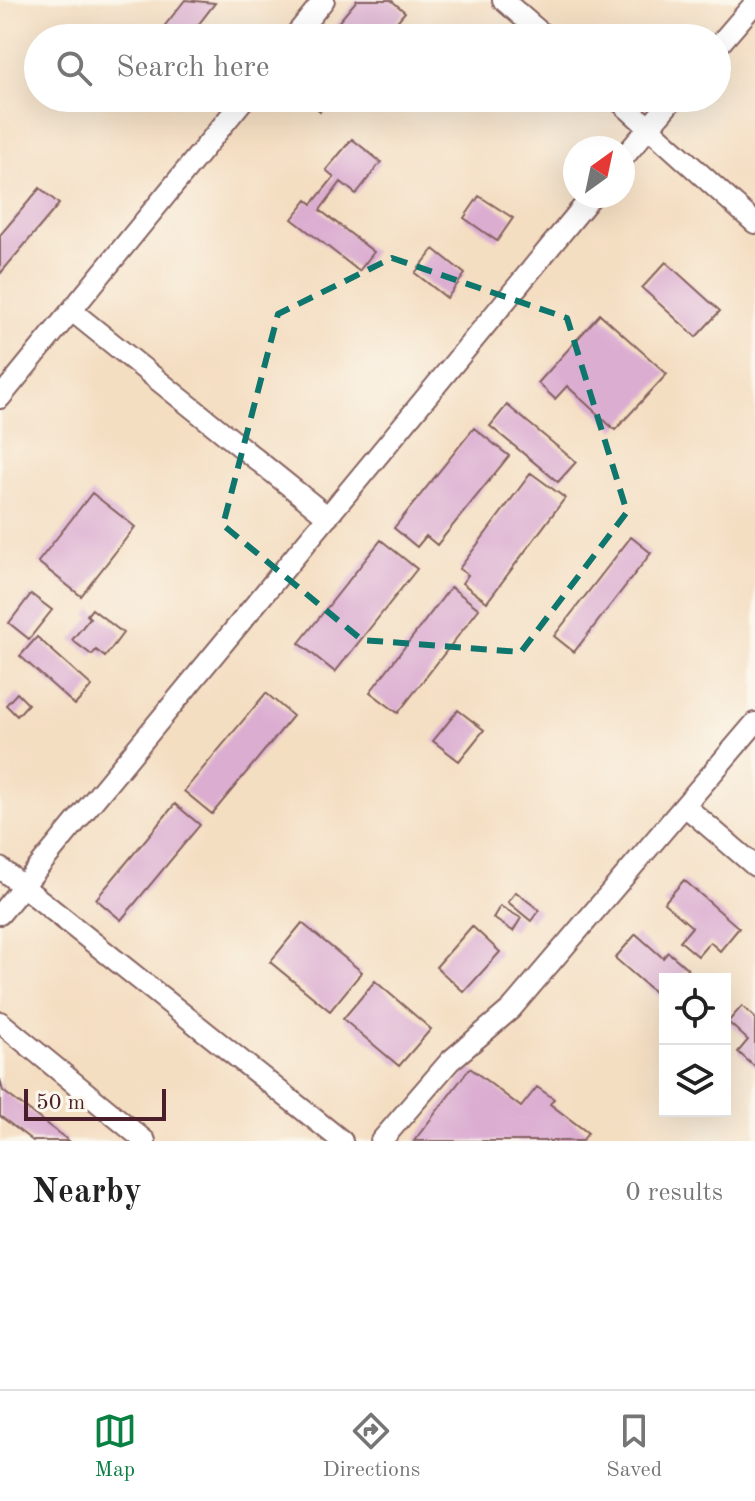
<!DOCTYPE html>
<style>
body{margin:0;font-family:"Old Standard TT",serif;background:#f2f2f2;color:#222}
.controls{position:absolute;right:24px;bottom:24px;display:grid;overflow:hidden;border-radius:0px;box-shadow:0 8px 32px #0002}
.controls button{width:72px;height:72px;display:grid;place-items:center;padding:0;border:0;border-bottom:2px solid #e0e0e0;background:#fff;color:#222;font:40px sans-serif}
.compass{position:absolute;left:563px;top:136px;width:72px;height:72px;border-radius:50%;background:#fff;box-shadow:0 8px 32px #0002;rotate:33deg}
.scale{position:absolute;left:24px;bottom:20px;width:142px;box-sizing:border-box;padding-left:8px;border:4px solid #4a1f2b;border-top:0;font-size:22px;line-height:28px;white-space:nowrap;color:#4a1f2b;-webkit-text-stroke:6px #fbf7ec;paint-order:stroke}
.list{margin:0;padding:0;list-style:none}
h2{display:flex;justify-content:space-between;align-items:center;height:104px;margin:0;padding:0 32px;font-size:34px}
h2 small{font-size:26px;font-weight:400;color:#767676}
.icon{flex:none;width:44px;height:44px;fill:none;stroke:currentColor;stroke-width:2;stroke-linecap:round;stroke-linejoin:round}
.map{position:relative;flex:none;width:755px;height:1141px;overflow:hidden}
.search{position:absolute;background:#fff;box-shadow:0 8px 32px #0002;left:24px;right:24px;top:24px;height:88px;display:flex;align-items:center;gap:20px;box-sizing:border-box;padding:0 28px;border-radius:44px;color:#767676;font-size:30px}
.sheet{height:248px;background:#fff}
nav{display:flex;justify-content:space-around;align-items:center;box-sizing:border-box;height:112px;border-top:2px solid #e0e0e0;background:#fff;font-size:22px;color:#767676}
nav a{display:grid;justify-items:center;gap:4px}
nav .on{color:#0b8043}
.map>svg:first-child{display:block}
.building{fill:#dbadd1}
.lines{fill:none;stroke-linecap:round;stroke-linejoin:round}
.street-casing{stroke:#866260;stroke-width:24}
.street{stroke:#fff;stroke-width:20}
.marked{fill:none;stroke:#0f766e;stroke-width:6;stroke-dasharray:16 10;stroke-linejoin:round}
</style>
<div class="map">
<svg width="755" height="1141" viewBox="0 0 755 1141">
<rect width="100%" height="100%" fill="#fbf7ec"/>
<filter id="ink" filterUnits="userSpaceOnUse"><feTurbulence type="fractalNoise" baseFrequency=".0125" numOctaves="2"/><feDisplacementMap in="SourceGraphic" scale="16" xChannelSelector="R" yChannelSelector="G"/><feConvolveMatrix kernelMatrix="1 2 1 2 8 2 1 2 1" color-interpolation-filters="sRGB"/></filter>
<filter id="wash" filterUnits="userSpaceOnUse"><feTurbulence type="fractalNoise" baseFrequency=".006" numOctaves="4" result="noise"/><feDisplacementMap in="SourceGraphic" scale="32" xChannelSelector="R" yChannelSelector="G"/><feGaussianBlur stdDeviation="1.8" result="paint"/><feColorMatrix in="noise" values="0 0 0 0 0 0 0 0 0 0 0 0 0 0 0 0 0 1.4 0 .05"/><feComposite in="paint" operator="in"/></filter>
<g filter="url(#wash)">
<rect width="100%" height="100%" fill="#f4dec2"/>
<g id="blocks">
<path class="building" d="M185,0l30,3 -27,35h-33z
M357,0h34l14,12 -22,26h-58z
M305,98h27l-12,13z
M352,139l29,23 -25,32 -15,-12 -21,28 54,42 -15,19 -67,-52 15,-19 5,4 22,-27 -8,-7z
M40,188l19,16 -59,70v-39z
M479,196l34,22 -16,23 -33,-23z
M434,249l31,25 -18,24 -32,-25z
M666,262l54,49 -24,26 -54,-49z
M600,314l67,60 -52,56 -48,-44 -12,13 -17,-16z
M507,405l69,57 -18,20 -68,-56z
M474,428l35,28 -72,89 -11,-9 -9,11 -23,-19z
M531,473l34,25 -78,104 -25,-19 6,-8 -9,-6z
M92,493l43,34 -54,69 -43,-34z
M631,537l20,16 -77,99 -20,-16z
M381,540l36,29 -82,103 -36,-29z
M451,587l28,22 -81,104 -28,-21z
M31,594l21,16 -23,29 -20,-16z
M92,609l31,24 -18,24 -9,-7 -4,5 -20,-15 18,-22 -3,-3z
M37,637l55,49 -17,19 -55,-49z
M17,693l11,11 -11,12 -11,-11z
M266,693l27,23 -81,98 -28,-23z
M458,710l26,20 -25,31 -26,-20z
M175,804l25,21 -79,95 -25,-21z
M684,880l55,48 -19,23 -10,-9 -12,14 -18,-15 12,-14 -28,-24z
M516,892l23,18 -8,11 -23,-19z
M500,906l21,12 -8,13 -20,-13z
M302,923l60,49 -32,39 -60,-49z
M472,926l28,26 -36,40 -28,-25z
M636,934l27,24 5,-6 20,17 -8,10h-15l-3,20 -47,-41z
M375,981l56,48 -32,37 -56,-47z
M742,1006l13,12v49l-17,-15 10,-12 -20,-18z
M470,1068l51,39 16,-20 17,12 -4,5 38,29 -6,8h-168z
M0,1079l3,12 66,50h-36l-33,-25z"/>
</g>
</g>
<g filter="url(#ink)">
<use href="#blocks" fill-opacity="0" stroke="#866260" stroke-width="2"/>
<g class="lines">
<defs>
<path id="street" d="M503,0l44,38
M293,38l31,-38
M717,47l38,-44
M616,98l139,125
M623,158l51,-60
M72,311l256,206
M0,398l245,-300
M686,807l69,59
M0,868l342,273
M0,914l592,-718
M0,1022l145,119
M381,1141l69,-80 61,-52 244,-286"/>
</defs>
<use href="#street" class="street-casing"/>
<use href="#street" class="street"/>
</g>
</g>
<path class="marked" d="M392,258l175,60 60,194 -106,140 -159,-12 -139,-115 55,-211z"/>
</svg>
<div class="controls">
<button><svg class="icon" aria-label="locate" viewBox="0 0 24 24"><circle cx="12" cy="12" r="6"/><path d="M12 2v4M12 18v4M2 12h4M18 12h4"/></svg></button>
<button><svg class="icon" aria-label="layers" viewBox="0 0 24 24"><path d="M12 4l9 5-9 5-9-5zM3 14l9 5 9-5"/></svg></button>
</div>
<svg class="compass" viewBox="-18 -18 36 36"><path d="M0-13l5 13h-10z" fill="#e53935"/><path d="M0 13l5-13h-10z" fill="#767676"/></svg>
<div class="scale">50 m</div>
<div class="search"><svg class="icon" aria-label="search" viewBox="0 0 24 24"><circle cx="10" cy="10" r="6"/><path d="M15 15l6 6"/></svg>Search here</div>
</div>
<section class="sheet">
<h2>Nearby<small>0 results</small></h2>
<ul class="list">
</ul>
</section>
<nav>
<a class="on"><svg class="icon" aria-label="map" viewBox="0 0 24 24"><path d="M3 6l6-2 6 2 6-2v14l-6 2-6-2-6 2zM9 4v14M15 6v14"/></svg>Map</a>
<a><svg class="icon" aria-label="directions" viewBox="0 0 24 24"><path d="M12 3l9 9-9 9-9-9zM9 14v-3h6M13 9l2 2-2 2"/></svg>Directions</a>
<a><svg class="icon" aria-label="saved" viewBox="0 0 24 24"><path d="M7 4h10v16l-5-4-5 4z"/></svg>Saved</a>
</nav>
